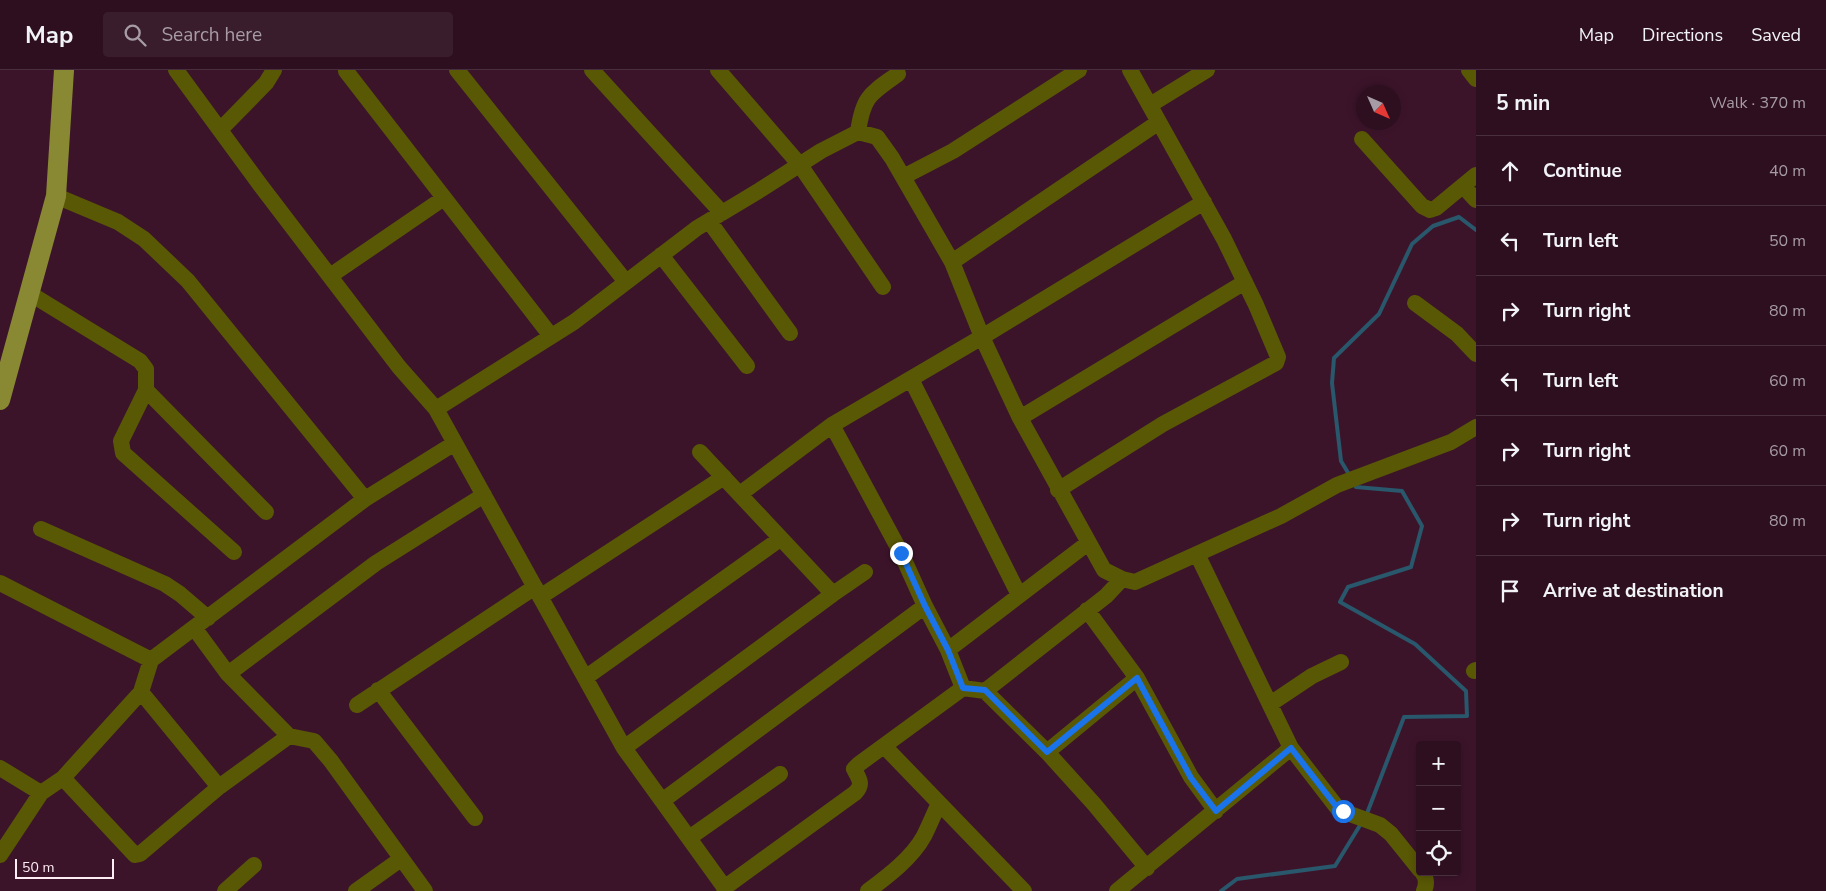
<!DOCTYPE html>
<meta charset="utf-8">
<style>
body{margin:0;font-family:"Nunito Sans",sans-serif;background:#391d2d;color:#f1f3f6}
.controls{position:absolute;right:15px;bottom:15px;display:grid;overflow:hidden;border-radius:5px;box-shadow:0 2px 8px #0003}
.controls button{width:45px;height:45px;display:grid;place-items:center;padding:0;border:0;border-bottom:1px solid #482f3e;background:#2d0f20;color:#f1f3f6;font:25px sans-serif}
.compass{position:absolute;left:1356px;top:15px;width:45px;height:45px;border-radius:50%;background:#2d0f20;box-shadow:0 2px 8px #0003;rotate:135deg}
.scale{position:absolute;left:15px;bottom:12px;width:99px;box-sizing:border-box;padding-left:5px;border:2px solid #feedf5;border-top:0;font-size:14px;line-height:18px;white-space:nowrap;color:#feedf5;-webkit-text-stroke:4px #3c142a;paint-order:stroke}
.stop{position:absolute;width:15px;height:15px;margin:-11px;border:4px solid #1a73e8;border-radius:50%;background:#fff}
.stop.end{background:#1a73e8;border-color:#fff;box-shadow:0 1px 5px #0008}
.list{margin:0;padding:0;list-style:none}
h2{display:flex;justify-content:space-between;align-items:center;height:65px;margin:0;padding:0 20px;font-size:21px}
h2 small{font-size:16px;font-weight:400;color:#a79ca5}
.list li{display:grid;grid-template-columns:32px 1fr auto;gap:15px;align-items:center;box-sizing:border-box;height:70px;padding:0 20px;border-top:1px solid #482f3e}
.list b{display:block;font-size:19px;white-space:nowrap}
.list em{font-size:16px;font-style:normal;color:#a79ca5}
.icon{flex:none;width:28px;height:28px;fill:none;stroke:currentColor;stroke-width:2;stroke-linecap:round;stroke-linejoin:round}
.map{position:relative;flex:none;width:1476px;height:821px;overflow:hidden}
header{display:flex;align-items:center;gap:30px;box-sizing:border-box;height:70px;padding:0 25px;background:#2d0f20;border-bottom:1px solid #482f3e}
header strong{font-size:24px}
nav{display:flex;gap:28px;margin-inline-start:auto;font-size:18px}
.search{width:350px;height:45px;background:#391d2d;display:flex;align-items:center;gap:12px;box-sizing:border-box;padding:0 18px;border-radius:5px;color:#a79ca5;font-size:19px}
main{display:flex}
aside{flex:1;background:#2d0f20}
.map>svg:first-child{display:block}
.lines{fill:none;stroke-linecap:round;stroke-linejoin:round}
.stream{stroke:#29576b;stroke-width:4}
.minor{stroke:#595805;stroke-width:16}
.major{stroke:#898933;stroke-width:20}
.route{stroke:#1a73e8;stroke-width:6}
</style>
<header>
<strong>Map</strong>
<div class="search"><svg class="icon" aria-label="search" viewBox="0 0 24 24"><circle cx="10" cy="10" r="6"/><path d="M15 15l6 6"/></svg>Search here</div>
<nav><a>Map</a><a>Directions</a><a>Saved</a></nav>
</header>
<main>
<div class="map">
<svg width="1476" height="821" viewBox="0 0 1476 821">
<rect width="100%" height="100%" fill="#3c142a"/>
<g class="lines">
<path class="stream" d="M1350,406l-9,-15 -9,-78 2,-25 45,-44 33,-70 21,-18 26,-9 17,13
M1353,412l3,5 46,4 20,35 -11,41 -63,20 -8,15 75,42 51,47 1,25 -63,1 -38,99
M1221,821l16,-12 98,-13 27,-44"/>
<path class="minor" d="M176,0l85,116 138,181 37,42 138,-87 123,-94 63,-38 61,-39 37,-19 19,5 15,21 60,104 30,75 38,81 84,152 18,9 13,3 146,-66 56,-31 114,-43 25,-15
M457,0l169,212
M592,0l130,143
M718,0l82,95 83,122
M1469,0l7,9
M346,1l205,265
M1150,35l57,-35
M220,60l46,-47 8,-13
M858,62c5,-36 12,-38 40,-58
M1362,69l60,67 8,4 6,-2 40,-33
M903,107l50,-26 126,-81
M1463,116l13,14
M56,126l62,26 26,17 44,42 177,218
M709,151l81,112
M661,185l86,111
M952,192l207,-140
M330,206l114,-78
M29,223l111,68 6,8v21l120,122
M1415,233l42,31 19,20
M911,309l108,216
M146,320l-25,51 2,12 111,99
M436,339l188,339 103,143
M1020,348l225,-136
M832,355l69,128 24,53 23,44 15,38
M700,382l133,142
M1058,420l105,-66 113,-61 2,-6 -22,-52 -32,-66 -94,-169
M740,424l92,-69 150,-88 222,-135
M41,459l124,55 15,10 28,24
M1197,484l94,194 48,62 41,15 11,9 29,36
M0,513l151,77 214,-161 90,-56
M540,527l184,-120
M1087,540l50,68 54,99 25,34
M195,559l33,45 61,62 25,5 17,20 94,130
M948,580l140,-107
M1474,601l2,-1
M228,604l148,-111 108,-68
M585,608l195,-139
M378,620l97,128
M985,621l62,61 47,52 53,64
M141,622l78,95
M1270,634l42,-28 29,-14
M357,635l178,-118
M884,676l140,145
M624,678l209,-154 32,-22
M1047,682l90,-74
M0,698l41,25 22,-15 78,-86 10,-32
M63,708l72,77 5,-1 79,-67 70,-51
M662,731l263,-195
M689,768l91,-64
M0,785l41,-62
M1422,802c5,6 5,12 2,19
M724,818l131,-95c9,-9 4,-14 -1,-24l5,-5 104,-76 22,3 121,-95 16,-17
M225,821l29,-26
M356,821l45,-32
M868,821c20,-15 44,-33 56,-55 5,-10 10,-22 15,-33
M1117,821l174,-143"/>
<path class="major" d="M0,330l56,-204 8,-126"/>
</g>
<g class="lines">
<path class="route" d="M901,483l24,53 23,44 15,38 22,2 62,62 90,-74 54,100 25,33 75,-63 48,62 4,1"/>
</g>
</svg>
<div class="controls">
<button>+</button>
<button>−</button>
<button><svg class="icon" aria-label="locate" viewBox="0 0 24 24"><circle cx="12" cy="12" r="6"/><path d="M12 2v4M12 18v4M2 12h4M18 12h4"/></svg></button>
</div>
<svg class="compass" viewBox="-18 -18 36 36"><path d="M0-13l5 13h-10z" fill="#e53935"/><path d="M0 13l5-13h-10z" fill="#a79ca5"/></svg>
<div class="scale">50 m</div>
<div class="stop" style="left:1343px;top:741px"></div>
<div class="stop end" style="left:901px;top:483px"></div>
</div>
<aside>
<h2>5 min<small>Walk · 370 m</small></h2>
<ul class="list">
<li><svg class="icon" aria-label="ahead" viewBox="0 0 24 24"><path d="M12 20V5M6 11l6-6 6 6"/></svg><div><b>Continue</b></div><em>40 m</em></li>
<li><svg class="icon" aria-label="left" viewBox="0 0 24 24"><path d="M17 20v-9H6M10 6l-5 5 5 5"/></svg><div><b>Turn left</b></div><em>50 m</em></li>
<li><svg class="icon" aria-label="right" viewBox="0 0 24 24"><path d="M7 20v-9h11M14 6l5 5-5 5"/></svg><div><b>Turn right</b></div><em>80 m</em></li>
<li><svg class="icon" aria-label="left" viewBox="0 0 24 24"><path d="M17 20v-9H6M10 6l-5 5 5 5"/></svg><div><b>Turn left</b></div><em>60 m</em></li>
<li><svg class="icon" aria-label="right" viewBox="0 0 24 24"><path d="M7 20v-9h11M14 6l5 5-5 5"/></svg><div><b>Turn right</b></div><em>60 m</em></li>
<li><svg class="icon" aria-label="right" viewBox="0 0 24 24"><path d="M7 20v-9h11M14 6l5 5-5 5"/></svg><div><b>Turn right</b></div><em>80 m</em></li>
<li><svg class="icon" aria-label="arrive" viewBox="0 0 24 24"><path d="M6 21V4h12l-3 4 3 4H6"/></svg><div><b>Arrive at destination</b></div></li>
</ul>
</aside>
</main>
